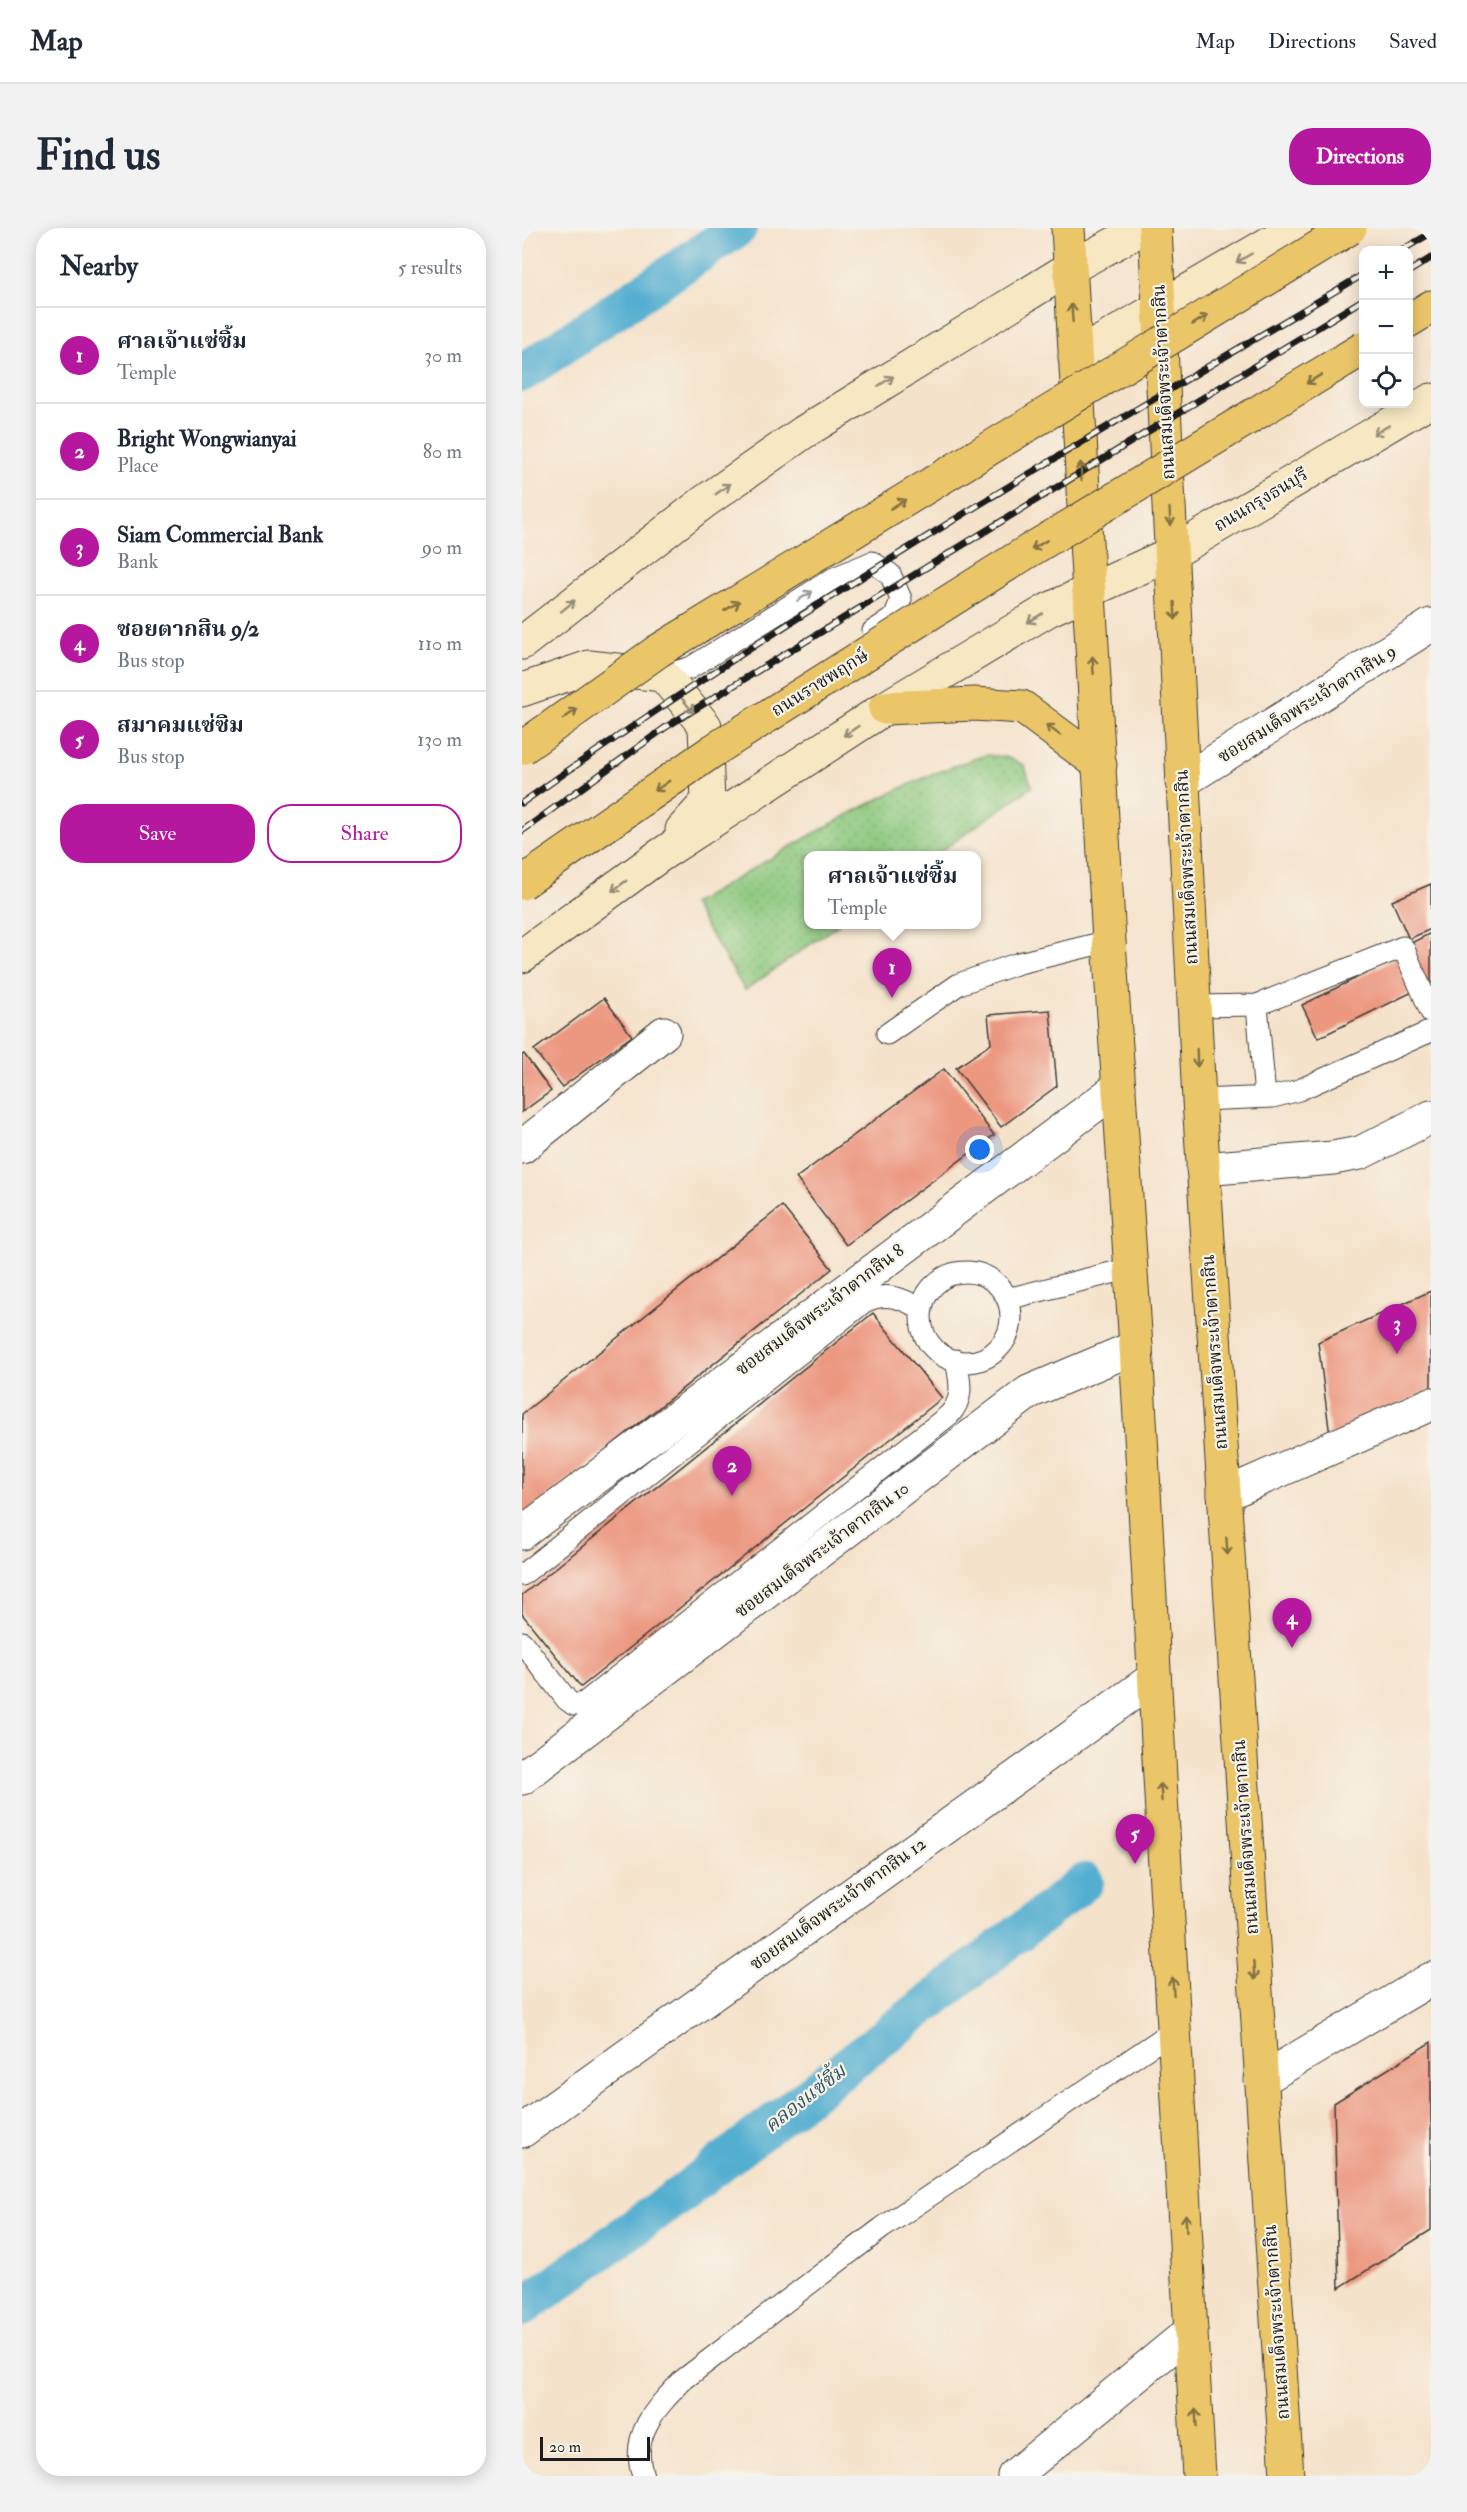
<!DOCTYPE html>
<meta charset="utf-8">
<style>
body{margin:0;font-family:"IM FELL Double Pica","Noto Serif Thai",serif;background:#f2f2f3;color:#1f2937}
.controls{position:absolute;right:18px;top:18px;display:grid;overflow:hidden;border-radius:12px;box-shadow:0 3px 15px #0003}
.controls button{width:54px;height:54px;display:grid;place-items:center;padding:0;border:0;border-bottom:2px solid #e0e1e3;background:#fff;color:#1f2937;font:30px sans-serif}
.scale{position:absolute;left:18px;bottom:15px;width:110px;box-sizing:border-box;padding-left:6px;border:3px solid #1c1c1c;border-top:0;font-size:16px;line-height:21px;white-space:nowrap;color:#1c1c1c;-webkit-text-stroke:4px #f7f3e8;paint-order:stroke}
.you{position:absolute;left:458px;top:922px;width:21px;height:21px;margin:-15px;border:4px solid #fff;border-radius:50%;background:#1a73e8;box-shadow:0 0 0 9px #1a73e833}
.badge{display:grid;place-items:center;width:39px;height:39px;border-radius:50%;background:#b5179e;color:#fff;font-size:20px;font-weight:700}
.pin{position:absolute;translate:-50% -50px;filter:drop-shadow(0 2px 3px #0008)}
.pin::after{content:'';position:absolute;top:32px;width:21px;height:18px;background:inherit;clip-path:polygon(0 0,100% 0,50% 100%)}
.popup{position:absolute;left:282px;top:623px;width:177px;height:78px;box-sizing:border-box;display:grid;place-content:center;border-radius:12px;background:#fff;filter:drop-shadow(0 2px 4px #0005);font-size:20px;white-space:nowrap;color:#747a83}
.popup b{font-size:22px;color:#1f2937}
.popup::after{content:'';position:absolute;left:50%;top:100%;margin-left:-12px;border:12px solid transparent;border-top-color:#fff}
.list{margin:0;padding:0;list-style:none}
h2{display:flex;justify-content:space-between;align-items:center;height:78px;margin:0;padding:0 24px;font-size:26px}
h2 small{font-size:20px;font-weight:400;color:#747a83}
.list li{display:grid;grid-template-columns:39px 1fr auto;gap:18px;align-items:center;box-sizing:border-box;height:96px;padding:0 24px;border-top:2px solid #e0e1e3}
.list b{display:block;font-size:22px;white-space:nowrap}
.list p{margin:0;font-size:20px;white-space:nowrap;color:#747a83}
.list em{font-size:20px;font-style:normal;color:#747a83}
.actions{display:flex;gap:12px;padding:18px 24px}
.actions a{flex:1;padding:14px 0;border:2px solid #b5179e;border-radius:24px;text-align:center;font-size:21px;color:#b5179e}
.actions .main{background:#b5179e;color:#fff}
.icon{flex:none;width:33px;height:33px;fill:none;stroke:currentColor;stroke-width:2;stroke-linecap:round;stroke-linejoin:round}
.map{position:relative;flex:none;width:909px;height:2248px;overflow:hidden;border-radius:24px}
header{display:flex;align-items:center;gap:36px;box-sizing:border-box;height:84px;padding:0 30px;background:#fff;border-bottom:2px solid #e0e1e3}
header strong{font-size:28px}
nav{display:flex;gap:33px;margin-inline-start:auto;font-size:21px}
.intro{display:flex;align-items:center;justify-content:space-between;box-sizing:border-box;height:144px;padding:0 36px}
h1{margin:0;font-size:42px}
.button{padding:15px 27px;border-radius:24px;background:#b5179e;color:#fff;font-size:21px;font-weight:700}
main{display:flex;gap:36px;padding:0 36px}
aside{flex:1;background:#fff;border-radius:24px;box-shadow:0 3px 15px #0003}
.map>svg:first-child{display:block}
.park{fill:url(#park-dots);stroke:#54724d;stroke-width:1.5}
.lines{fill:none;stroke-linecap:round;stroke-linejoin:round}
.canal{stroke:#52aed0;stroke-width:38}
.building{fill:#ec9881}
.service-casing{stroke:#3d3a36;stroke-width:23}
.minor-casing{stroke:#3d3a36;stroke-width:35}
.secondary-casing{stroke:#3d3a36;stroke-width:35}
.primary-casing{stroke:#3d3a36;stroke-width:35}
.service{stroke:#fff;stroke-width:21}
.minor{stroke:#fff;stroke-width:33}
.secondary{stroke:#f7e8c3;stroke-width:33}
.primary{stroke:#ebc669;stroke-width:33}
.rail-casing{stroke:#1c1c1c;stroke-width:7}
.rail{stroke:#f7f3e8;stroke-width:4.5;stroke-dasharray:14;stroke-linecap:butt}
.primary-bridge-casing{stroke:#3d3a36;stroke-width:35;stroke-linecap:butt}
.primary-bridge{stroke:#ebc669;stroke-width:33}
.oneway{stroke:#948c78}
.oneway2{stroke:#847142}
.oneway3{stroke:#999}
.labels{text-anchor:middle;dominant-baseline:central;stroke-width:4.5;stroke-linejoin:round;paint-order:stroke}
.street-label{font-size:18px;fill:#1c1c1c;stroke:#f7f3e8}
.water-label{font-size:20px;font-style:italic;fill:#325664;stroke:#f7f3e8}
</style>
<header>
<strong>Map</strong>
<nav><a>Map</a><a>Directions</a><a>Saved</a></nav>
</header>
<div class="intro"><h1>Find us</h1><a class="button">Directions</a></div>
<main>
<aside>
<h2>Nearby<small>5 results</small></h2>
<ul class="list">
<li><span class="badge">1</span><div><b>ศาลเจ้าแซ่ซิ้ม</b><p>Temple</p></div><em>30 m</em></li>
<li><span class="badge">2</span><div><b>Bright Wongwianyai</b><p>Place</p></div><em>80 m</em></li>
<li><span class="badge">3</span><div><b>Siam Commercial Bank</b><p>Bank</p></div><em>90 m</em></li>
<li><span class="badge">4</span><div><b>ซอยตากสิน 9/2</b><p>Bus stop</p></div><em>110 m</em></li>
<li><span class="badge">5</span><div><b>สมาคมแซ่ซิม</b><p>Bus stop</p></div><em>130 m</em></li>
</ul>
<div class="actions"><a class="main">Save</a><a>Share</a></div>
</aside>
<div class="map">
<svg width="909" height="2248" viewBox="0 0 909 2248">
<defs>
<pattern id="park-dots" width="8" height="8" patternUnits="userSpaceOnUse" patternTransform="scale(1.5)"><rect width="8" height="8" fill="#8cc87e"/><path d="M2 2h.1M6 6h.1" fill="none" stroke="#78ab6c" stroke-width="1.8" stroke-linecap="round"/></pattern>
</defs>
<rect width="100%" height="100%" fill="#f7f3e8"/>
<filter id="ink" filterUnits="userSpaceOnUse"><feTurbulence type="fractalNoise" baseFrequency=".0167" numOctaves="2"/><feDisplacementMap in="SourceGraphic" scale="12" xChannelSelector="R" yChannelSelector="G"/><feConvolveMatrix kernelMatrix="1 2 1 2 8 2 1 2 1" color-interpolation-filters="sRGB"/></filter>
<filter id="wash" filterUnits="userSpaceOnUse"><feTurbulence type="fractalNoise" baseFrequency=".008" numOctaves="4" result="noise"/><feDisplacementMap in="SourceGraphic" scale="24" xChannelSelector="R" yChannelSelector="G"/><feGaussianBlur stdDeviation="1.35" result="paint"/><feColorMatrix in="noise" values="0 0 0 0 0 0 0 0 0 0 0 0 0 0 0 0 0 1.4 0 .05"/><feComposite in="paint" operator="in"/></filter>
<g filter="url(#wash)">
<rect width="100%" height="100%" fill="#f5e2cb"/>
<path class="park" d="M464,527l20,2 18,8 8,22 -97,68 -127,1v68l30,1 -93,65 -53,-86c95,-54 189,-116 294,-149z"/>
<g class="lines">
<path class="canal" d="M0,145l216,-145
M0,2080l160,-115 403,-311"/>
</g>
<g id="blocks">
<path class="building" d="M909,656v45l-22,10 -17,-38z
M909,705v50l-113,55 -16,-33 111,-55 -4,-6z
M82,770l28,38 -70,51 -28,-37z
M528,782l7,76 -56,41 -45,-59 35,-24 -3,-29z
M2,826l27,37 -29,21v-57z
M422,841l50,66 -148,110 -50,-67z
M260,978l50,63 -310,248v-103z
M909,1063v99l-101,46 -12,-94z
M351,1085l69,85 -361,289 -59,-73v-19z
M909,1814v188l-92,58 -5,-185z"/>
</g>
</g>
<g filter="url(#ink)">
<use href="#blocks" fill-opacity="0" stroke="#3d3a36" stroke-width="1.5"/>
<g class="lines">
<defs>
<path id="service" d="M141,447l27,-7 144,-90 38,-16 18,12 11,25 -6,18 -22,14
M735,777l8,92
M673,778l62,-1 146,-58 28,65
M365,806l72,-50 60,-21 90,-22
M677,872l74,-3 26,-7 132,-59
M399 1089a45 45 0 1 1 90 0a45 45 0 1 1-90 0Z
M485,1071l124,-31
M0,1347l342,-273c23,-11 37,-4 58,7
M0,1414l45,58 7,5 10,-2 365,-288c16,-17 11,-34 7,-55
M121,2248c-14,-41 13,-68 40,-96l199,-152 294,-199"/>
<path id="minor" d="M660,554l249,-157
M0,919l142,-114
M681,941l130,-11 27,-5 71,-36
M702,1267l207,-91
M0,1305l597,-446
M0,1550l507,-386 107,-45
M739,1852l170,-101
M0,1903l632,-453
M492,2248l177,-145"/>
<path id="secondary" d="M553,129l220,-129
M0,415l182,-141 100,-70 266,-164 73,-40
M0,462l67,-23 74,8 42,51 3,75 -26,29
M0,728l137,-100 226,-148 163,-98 124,-57 259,-153"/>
<path id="primary" d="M546,0l41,713 27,406 63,1129
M633,0l44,872 88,1376
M886,93l23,-14
M363,480l89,-4 48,3 78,58"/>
</defs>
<use href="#service" class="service-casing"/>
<use href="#minor" class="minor-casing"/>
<use href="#secondary" class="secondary-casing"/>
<use href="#primary" class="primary-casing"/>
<use href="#service" class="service"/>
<use href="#minor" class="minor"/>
<use href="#secondary" class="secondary"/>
<use href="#primary" class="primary"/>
<defs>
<path id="rail" d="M880,22l29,-17
M886,44l23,-14
M0,575c271,-192 557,-360 842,-529
M0,603l144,-104 698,-428"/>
</defs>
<use href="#rail" class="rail-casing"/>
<use href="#rail" class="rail"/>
<defs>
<path id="primary-bridge" d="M0,520l136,-97 692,-423
M0,655l192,-133 313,-198 337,-204"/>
</defs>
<use href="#primary-bridge" class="primary-bridge-casing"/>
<use href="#primary-bridge" class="primary-bridge"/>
</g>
<defs><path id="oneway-shaft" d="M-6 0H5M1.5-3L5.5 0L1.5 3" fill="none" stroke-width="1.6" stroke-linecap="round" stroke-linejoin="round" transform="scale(1.5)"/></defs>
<g class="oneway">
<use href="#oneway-shaft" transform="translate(722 30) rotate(150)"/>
<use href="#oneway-shaft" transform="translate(364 153) rotate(-32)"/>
<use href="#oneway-shaft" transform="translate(859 202) rotate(150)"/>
<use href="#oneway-shaft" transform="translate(201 261) rotate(-35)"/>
<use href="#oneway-shaft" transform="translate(46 378) rotate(-39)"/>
<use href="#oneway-shaft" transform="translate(513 390) rotate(149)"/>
<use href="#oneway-shaft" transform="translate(166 478) rotate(51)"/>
<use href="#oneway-shaft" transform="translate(329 503) rotate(147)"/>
<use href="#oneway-shaft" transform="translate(97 658) rotate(144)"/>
</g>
<g class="oneway2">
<use href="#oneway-shaft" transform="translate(550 85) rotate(-94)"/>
<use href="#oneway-shaft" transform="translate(678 92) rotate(-31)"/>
<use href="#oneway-shaft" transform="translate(792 151) rotate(149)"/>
<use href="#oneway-shaft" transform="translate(559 243) rotate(-93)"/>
<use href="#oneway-shaft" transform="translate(376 276) rotate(-31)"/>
<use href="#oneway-shaft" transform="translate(648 289) rotate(87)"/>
<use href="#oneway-shaft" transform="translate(517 317) rotate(149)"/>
<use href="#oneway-shaft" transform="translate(210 378) rotate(-31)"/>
<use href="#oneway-shaft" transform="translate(653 383) rotate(87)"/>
<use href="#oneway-shaft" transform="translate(571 437) rotate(-94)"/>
<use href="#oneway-shaft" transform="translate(48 486) rotate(-35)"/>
<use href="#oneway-shaft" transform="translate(531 502) rotate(-143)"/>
<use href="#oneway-shaft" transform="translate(140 558) rotate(145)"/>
<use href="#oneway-shaft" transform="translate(675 830) rotate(88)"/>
<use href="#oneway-shaft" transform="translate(705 1318) rotate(86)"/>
<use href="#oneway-shaft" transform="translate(639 1564) rotate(-94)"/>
<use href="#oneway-shaft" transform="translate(732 1743) rotate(86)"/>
<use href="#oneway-shaft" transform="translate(651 1758) rotate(-94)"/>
<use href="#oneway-shaft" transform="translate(664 1995) rotate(-93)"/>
<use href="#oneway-shaft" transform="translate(674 2190) rotate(-93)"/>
</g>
<use class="oneway3" href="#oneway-shaft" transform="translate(283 368) rotate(-32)"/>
</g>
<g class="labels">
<g class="street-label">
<text transform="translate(642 154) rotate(-93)">ถนนสมเด็จพระเจ้าตากสิน</text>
<text transform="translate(739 272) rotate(-31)">ถนนกรุงธนบุรี</text>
<text transform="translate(298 455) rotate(-32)">ถนนราชพฤกษ์</text>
<text transform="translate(785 476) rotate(-32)">ซอยสมเด็จพระเจ้าตากสิน 9</text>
<text transform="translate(665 639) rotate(-93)">ถนนสมเด็จพระเจ้าตากสิน</text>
<text transform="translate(298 1082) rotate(-37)">ซอยสมเด็จพระเจ้าตากสิน 8</text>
<text transform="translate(693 1124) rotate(-94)">ถนนสมเด็จพระเจ้าตากสิน</text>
<text transform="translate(300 1322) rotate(-37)">ซอยสมเด็จพระเจ้าตากสิน 10</text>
<text transform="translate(724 1609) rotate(-94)">ถนนสมเด็จพระเจ้าตากสิน</text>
<text transform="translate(316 1676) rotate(-36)">ซอยสมเด็จพระเจ้าตากสิน 12</text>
<text transform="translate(755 2094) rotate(-94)">ถนนสมเด็จพระเจ้าตากสิน</text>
</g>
<g class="water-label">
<text transform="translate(283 1870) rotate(-38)">คลองแซ่ซิ้ม</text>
</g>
</g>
</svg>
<div class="controls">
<button>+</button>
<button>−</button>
<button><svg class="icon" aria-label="locate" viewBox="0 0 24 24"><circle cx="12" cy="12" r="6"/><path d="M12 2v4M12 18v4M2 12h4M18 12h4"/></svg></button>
</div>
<div class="scale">20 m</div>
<div class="you"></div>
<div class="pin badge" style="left:370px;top:770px">1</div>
<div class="popup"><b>ศาลเจ้าแซ่ซิ้ม</b>Temple</div>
<div class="pin badge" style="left:210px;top:1268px">2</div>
<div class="pin badge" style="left:875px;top:1126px">3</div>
<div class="pin badge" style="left:770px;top:1420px">4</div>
<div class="pin badge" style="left:613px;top:1636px">5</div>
</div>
</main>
